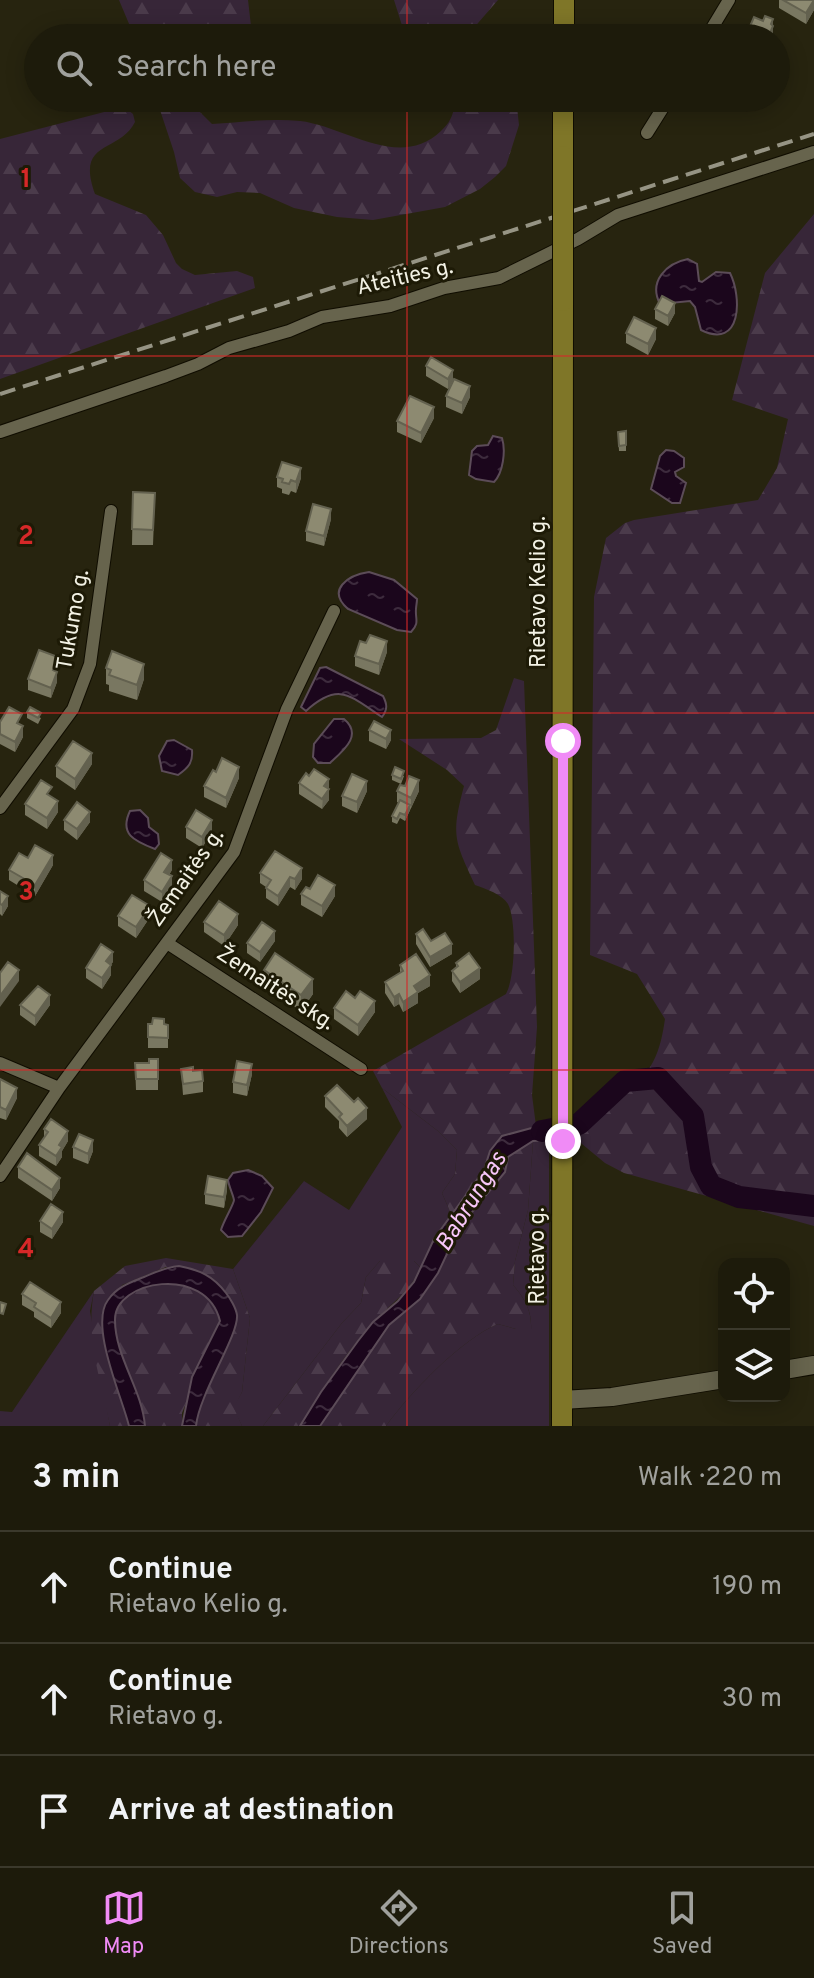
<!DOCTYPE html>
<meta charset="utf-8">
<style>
body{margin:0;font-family:Overpass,sans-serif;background:#2a2819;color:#f1f3f6}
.controls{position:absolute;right:24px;bottom:24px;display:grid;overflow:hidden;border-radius:16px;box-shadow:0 4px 20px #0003}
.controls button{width:72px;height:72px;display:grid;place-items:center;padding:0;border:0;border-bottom:2px solid #3b392c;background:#1d1b0b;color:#f1f3f6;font:40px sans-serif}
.stop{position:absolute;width:24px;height:24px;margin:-18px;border:6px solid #f08bf6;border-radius:50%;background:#fff}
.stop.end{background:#f08bf6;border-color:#fff;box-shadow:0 2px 8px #0008}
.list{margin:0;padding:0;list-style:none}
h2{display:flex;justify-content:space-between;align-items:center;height:104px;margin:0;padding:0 32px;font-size:34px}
h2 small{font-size:26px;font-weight:400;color:#a0a19d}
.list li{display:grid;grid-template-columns:52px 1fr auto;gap:24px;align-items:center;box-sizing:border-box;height:112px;padding:0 32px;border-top:2px solid #3b392c}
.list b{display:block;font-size:30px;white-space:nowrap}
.list p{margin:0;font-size:26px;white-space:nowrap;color:#a0a19d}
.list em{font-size:26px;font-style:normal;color:#a0a19d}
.icon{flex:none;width:44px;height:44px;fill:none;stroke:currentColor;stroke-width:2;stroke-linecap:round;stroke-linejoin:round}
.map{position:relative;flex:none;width:814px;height:1426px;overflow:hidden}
.search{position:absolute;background:#1d1b0b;box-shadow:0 4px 20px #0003;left:24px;right:24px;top:24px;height:88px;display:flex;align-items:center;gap:20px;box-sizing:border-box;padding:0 28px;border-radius:44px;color:#a0a19d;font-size:30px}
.sheet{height:440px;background:#1d1b0b}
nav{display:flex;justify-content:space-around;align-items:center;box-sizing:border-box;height:112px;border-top:2px solid #3b392c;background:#1d1b0b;font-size:22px;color:#a0a19d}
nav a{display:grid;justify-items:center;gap:4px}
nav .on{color:#f08bf6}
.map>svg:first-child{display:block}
.green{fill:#372638}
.forest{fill:url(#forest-firs)}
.water{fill:url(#water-ripples);stroke:#5c4c58;stroke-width:2}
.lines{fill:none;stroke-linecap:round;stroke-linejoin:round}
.river{stroke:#1b061c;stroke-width:22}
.minor-casing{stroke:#100d00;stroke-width:14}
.secondary-casing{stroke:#100d00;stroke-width:20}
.primary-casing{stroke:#100d00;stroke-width:22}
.minor{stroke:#67644d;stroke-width:12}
.secondary{stroke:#67644d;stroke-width:18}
.primary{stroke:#7f7628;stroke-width:20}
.rail{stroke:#969484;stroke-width:4;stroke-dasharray:16 8;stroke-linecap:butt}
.primary-bridge-casing{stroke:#100d00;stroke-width:22;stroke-linecap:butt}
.primary-bridge{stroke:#7f7628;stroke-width:20}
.wall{fill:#797761}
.shaded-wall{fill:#63614f}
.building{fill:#8d8a71;stroke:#63614f;stroke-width:2}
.route{stroke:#f08bf6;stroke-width:10}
.grid{fill:none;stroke:#d62828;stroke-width:2;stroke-opacity:0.55}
.labels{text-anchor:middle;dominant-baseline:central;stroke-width:6;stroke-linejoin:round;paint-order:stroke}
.street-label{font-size:22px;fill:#f2f1e4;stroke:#1d1a06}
.water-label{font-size:24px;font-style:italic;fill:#f7c6f8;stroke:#1d1a06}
.grid-label{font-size:26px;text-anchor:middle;font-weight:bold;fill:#d62828;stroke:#1d1a06;stroke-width:6;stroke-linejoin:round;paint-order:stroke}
</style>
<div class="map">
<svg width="814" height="1426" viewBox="0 0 814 1426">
<defs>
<pattern id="forest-firs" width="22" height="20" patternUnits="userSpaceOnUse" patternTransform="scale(2)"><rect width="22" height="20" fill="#372638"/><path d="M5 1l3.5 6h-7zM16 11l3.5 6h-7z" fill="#4b3b4b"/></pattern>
<pattern id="water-ripples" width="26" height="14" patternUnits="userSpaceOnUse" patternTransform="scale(2)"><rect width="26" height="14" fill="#1b061c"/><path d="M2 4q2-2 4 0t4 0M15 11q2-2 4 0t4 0" fill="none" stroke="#3d2b3d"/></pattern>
</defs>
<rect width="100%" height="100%" fill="#27240f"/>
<path class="green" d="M382,1088l56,43 19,19 -2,24 -13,19 10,23 -18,23 -13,29 -7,-7h-34l-14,16 -5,26 -19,20 -79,103h-21l-9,-18 9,-16 8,-74 -17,-49 71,-88 45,29 53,-83z
M549,1140v286h-163c24,-33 75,-87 112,-102l18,5h15c1,-18 -6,-30 -18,-44l2,-24 13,-51 5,-69z
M94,1291l-4,20 20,115h-110v-15l12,1z"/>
<path class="forest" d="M119,0h129l3,26 -4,12h-112z
M394,0h104l-33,38h-59z
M156,98h40l3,13 13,13c29,-2 59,-6 88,-3 45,5 99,50 141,10 10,-9 15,-20 12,-33h58l6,9 2,18 -13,41 -11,11 -15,12 -35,18 -72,13 -36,-3 -43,-9 -34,-15 -23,-1 -20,5 -22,-5 -15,-14 -6,-26z
M112,110h16l5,4 2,8c-16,32 -60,17 -40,72l51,21 17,20 13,28 6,6 13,6 42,-4 16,6 2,11 -255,91v-240z
M814,214v1012l-190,-53 -19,-10 -29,-24c21,-20 65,-53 77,-77 7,-13 10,-29 12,-43l-28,-45 -47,-19 4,-358 12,-59 19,-15 9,-3 124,-20 19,-32 11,-49 -56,-19 33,-127z
M514,678l10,3 13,346 -5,68 4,31 -34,11 -12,14 -6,19 -32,46 -10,-23 13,-19 2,-24 -19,-19 -56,-43 -9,-17 133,-77c9,-16 11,-72 2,-90 -6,-10 -22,-15 -33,-19 -21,-45 -24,-50 -11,-99l-17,-16 -48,-31 82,-1 15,-8z
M533,1141l-5,69 -13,51 -2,24c12,14 19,26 18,45l-15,-1 -18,-5c-37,15 -88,69 -112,102h-66l69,-101 31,-26 18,-26 15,-32 19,-29 33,-40 2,-15z
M398,1257l16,4 7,7c-12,25 -31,36 -49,56 -28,30 -50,67 -72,102h-37l79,-103 19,-20 5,-26 14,-16z
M166,1258l67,11 17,49 -8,74 -8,16 8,18h-46c3,-39 31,-73 41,-110l-71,-49 -44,18 -17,62 24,79h-19c-9,-48 -25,-86 -16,-135l31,-25z
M168,1281c26,8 45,11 52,40l-38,92v13h-37c-3,-34 -33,-80 -30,-108 0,-11 9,-20 17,-25 10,-6 25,-8 36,-12z"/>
<path class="water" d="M688,259l9,5 2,17 3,1 14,-10 14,1c12,24 12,77 -29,57l-6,-23 -5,-6 -30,3c-12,-23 7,-41 28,-45z
M493,436l9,2c4,13 1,35 -8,44l-18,-3 -7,-4 3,-24 5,-5 11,-1z
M666,450l8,1 10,7v9l-9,5 1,4 10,7 -6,20h-8l-21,-14 9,-33z
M369,572l25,8 23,19c0,4 -1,7 -1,10 -1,10 4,14 -5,23l-14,-2 -49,-21c-22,-19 0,-34 21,-37z
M326,667l57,29c4,8 5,13 -1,21 -32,-21 -43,-36 -76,-6l-5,-4 19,-39z
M334,719h10c19,16 0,31 -14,44h-12l-5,-6 1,-13z
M174,740l18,10c1,13 -4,18 -14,25l-16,-4 -3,-15 8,-15z
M140,810l8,8 1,9 9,7 1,10 -4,5c-21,-8 -36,-15 -25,-38z
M550,1123l-1,17 -16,1 -25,16 -3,15 -33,40 -19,29 -15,32 -18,26 -31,26 -69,101h-20l21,-34 37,-51 15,-19 25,-21 16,-19 20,-43 50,-69 6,-19 12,-15z
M248,1170l14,6 11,12 -12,24 -19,24 -14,1 -7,-7c2,-8 13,-26 13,-30 -1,-6 -5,-13 -6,-20l5,-7z
M179,1266c21,4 34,10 47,27 4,5 10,15 11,22 2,20 -38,79 -41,111h-14l10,-49 28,-56c-14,-57 -106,-41 -105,-1 0,37 27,69 30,106h-16c-7,-29 -40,-101 -21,-126 9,-13 21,-17 36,-23 12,-5 22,-10 35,-11z"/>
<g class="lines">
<path class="river" d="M542,1131l37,-7 46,-43 33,-3 35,38 8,51 10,19 28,11 75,9"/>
<defs>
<path id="minor" d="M706,38l23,-38
M647,133l22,-35
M0,432l166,-56 32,-12 31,-16 60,-17 33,-14 68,-11 54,-18 55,-10 79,-39 40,-24 196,-63
M0,808l73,-99 17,-45 21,-153
M167,943l194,126
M0,1063l59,25 175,-236 53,-143 47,-98
M0,1176l59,-88"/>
<path id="secondary" d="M784,1370l30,-5
M562,1400l50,-3 112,-18"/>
<path id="primary" d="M564,38v-38
M563,156v-58
M562,1426l1,-1125"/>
</defs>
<use href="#minor" class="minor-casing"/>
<use href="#secondary" class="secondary-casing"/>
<use href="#primary" class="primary-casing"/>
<use href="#minor" class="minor"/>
<use href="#secondary" class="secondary"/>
<use href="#primary" class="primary"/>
<path class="rail" d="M0,394l814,-260"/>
<defs>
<path id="primary-bridge" d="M563,301v-145"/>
</defs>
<use href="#primary-bridge" class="primary-bridge-casing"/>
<use href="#primary-bridge" class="primary-bridge"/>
</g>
<path class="wall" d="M779,0h35v10l-8,14 -27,-16z
M773,19v19h-25v-7l15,-10z
M776,57l11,3v5l-10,2z
M655,309l20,4 -7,13 -13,-7z
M626,333l30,6 -8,16 -22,-12z
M426,366l27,14 17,17 -8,17 -16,-7v-11l7,-14 -5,7 -22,-13z
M434,418l-13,25 -24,-11v-11z
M626,431v20h-7l-1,-19z
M277,477l24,1 -5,15 -5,-2 -2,4 -7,-2v-4l-5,-2z
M133,492l22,1 -2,52h-21z
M331,519l-7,27 -18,-5v-10z
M387,652l-8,23 -24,-9v-10z
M58,668l-2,4 1,10 -6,16 -23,-8v-11z
M106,668l38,11 -7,21 -28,-9v-6l-3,-1z
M27,712l14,6 -3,6 -11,-6z
M0,722l22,3 1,12 -8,15 -15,-8z
M369,730l22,10 -5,9 -17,-8z
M92,764l-17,26 -19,-13v-11z
M216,772l23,6 -13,30 -22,-11v-11z
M392,775l12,1 -3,8 -9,-4z
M309,776l20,3v21l-7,9 -23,-15v-11z
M367,791l-10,22 -15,-7v-10z
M397,791h22l-14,30 -5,-3 -3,6 -5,-2v-6l7,-13 -2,-1z
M52,797l6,15 -11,17 -22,-14v-11z
M64,820l26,2 -13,18 -13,-10z
M186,827l26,4 -10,17 -16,-10z
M28,858l25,7 -18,31 -26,-16v-10z
M172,870l-3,5 3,12 -10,15 -18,-11v-11z
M260,873l42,6 -7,11 -5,-3 -12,19 -12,-8v-11l-6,-4z
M310,889l25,7 -13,21 -21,-12v-11z
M0,891l8,15 -6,10 -2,-2z
M118,916l32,1 -14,21 -18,-12z
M204,922l34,3 -14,21 -20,-14z
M416,934l15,7 21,13 -22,13 -14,-23z
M275,941l-15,21 -13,-9v-10z
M113,962l-2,2v11l-9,14 -16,-11v-10z
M456,963l24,16 -20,14 -8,-12v-10l4,-3z
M400,965l30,21 -12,7v10l-15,9 -4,-8 -5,3 -9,-14v-11l15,-9z
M264,970l49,24 -12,17 -37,-26z
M355,998l20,14 -17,24 -24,-17v-11z
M20,1005h30l-15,21 -15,-11z
M148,1024l20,1v23h-20z
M158,1059v31h-22l-1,-27h14z
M181,1069l12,2 10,10v11l-20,3z
M252,1074l-5,22 -14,-3v-11z
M0,1079l17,19 -11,22 -6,-2z
M325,1096l29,6 13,17 -20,18 -8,-9v-7l-14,-14z
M44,1129l24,12 -6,10v6l-6,9 -17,-10v-11l5,-7z
M73,1147l20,4 -5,13 -15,-6z
M18,1167l42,21 -8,13 -34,-23z
M227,1190l-3,18 -19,-4v-10z
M40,1221l23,1 -11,17 -12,-7z
M22,1294l39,19 -10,15 -17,-11v-5l-12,-7z"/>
<path class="shaded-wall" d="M814,0v10l-8,14v-11z
M773,19v19h-5z
M675,303v10l-7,13v-10z
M656,328v11l-8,16v-11z
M453,370v10l-5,9v-10z
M470,386v11l-8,17v-11z
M434,407v11l-13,25v-10z
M301,468v10l-5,15v-11z
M331,509v10l-7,27v-10z
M387,641v11l-8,23v-11z
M58,657v11l-5,13v-11z
M144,664v15l-7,21v-15z
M57,672v10l-6,16v-10z
M23,726v11l-8,15v-10z
M391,730v10l-5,9v-10z
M92,753v11l-17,26v-11z
M239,767v11l-13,30v-10z
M329,779v21l-7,9 2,-23z
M419,780v11l-8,17v-10z
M367,781v10l-10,22v-11z
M58,801v11l-11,17v-11z
M410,805v5l-5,11v-6z
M90,812v10l-13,18v-11z
M212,820v11l-10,17v-11z
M53,855v10l-18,31v-11z
M172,860v10l-8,12v-10z
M302,868v11l-7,11v-11z
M172,876v11l-10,15v-10z
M290,877v10l-12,19v-10z
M335,885v11l-13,21v-11z
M8,896v10l-6,10v-11z
M150,906v11l-14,21v-11z
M238,914v11l-14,21v-11z
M275,931v10l-15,21v-10z
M452,944v10l-22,13v-10z
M113,952v10l-7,10v-11z
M111,965v10l-9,14v-11z
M480,968v11l-20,14v-11z
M19,970v11l-19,26v-11z
M430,975v11l-12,7v10l-15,9v-10l11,-16z
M313,979v15l-12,17v-16z
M399,994v10l-5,3v-10z
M50,995v10l-15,21v-10z
M375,1001v11l-17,24v-11z
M252,1064v10l-5,22v-11z
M17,1088v10l-11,22v-10z
M367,1108v11l-20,18v-11z
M68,1131v10l-6,10v6l-6,9v-10l3,-11z
M93,1140v11l-5,13v-10z
M60,1178v10l-8,13v-11z
M227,1180v10l-3,18v-11z
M63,1212v10l-11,17v-10z
M61,1302v11l-10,15v-10z"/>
<path class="building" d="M783,0h31l-8,13z
M765,16l8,3 -2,5 2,2 -5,12 -16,-1 2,-4 -6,-2 6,-14 9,4z
M786,55l1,5 -10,2 -1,-5z
M662,296l13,7 -7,13 -13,-7z
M634,317l22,11 -8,16 -22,-11z
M431,357l22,13 -5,9 -22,-13z
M454,379l16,7 -8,17 -16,-7z
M410,396l24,11 -13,26 -24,-12z
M626,431v14l-7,1 -1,-14z
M282,462l19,6 -5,14 -5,-2 -2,4 -7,-2 1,-3 -6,-2z
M133,492l22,1 -2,37 -21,-1z
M313,504l18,5 -7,27 -18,-5z
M370,635l17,6 -8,23 -24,-8 5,-15 6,2z
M39,650l19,7 -5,13 4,2 -6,16 -23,-9z
M112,651l32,13 -7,21 -28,-10 2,-5 -5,-2z
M9,707l13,7 -5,9 6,3 -8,16 -15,-8v-12z
M30,707l11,6 -3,5 -11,-6z
M374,721l17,9 -5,9 -17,-9z
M73,741l19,12 -17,26 -19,-13z
M222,758l17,9 -13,31 -22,-12 9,-16 3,2z
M395,767l9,4 -3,8 -9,-4z
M314,769l15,10 -5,7 5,3 -7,10 -23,-16 7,-10 3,3z
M352,774l15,7 -10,21 -15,-6z
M409,776l10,4 -8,18 -14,-7 3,-6 5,1z
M41,780l11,7 -5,7 11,7 -11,17 -22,-14z
M400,800l10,5 -5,10 -5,-2 -3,6 -5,-3z
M77,802l13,10 -13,17 -13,-9z
M196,810l16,10 -10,17 -16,-10z
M35,845l18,10 -18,30 -26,-15 10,-17 9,5z
M275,851l27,17 -7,11 -5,-2 -12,19 -12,-8 5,-8 -11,-7z
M161,853l11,7 -8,12 8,4 -10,16 -18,-12z
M318,875l17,10 -13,21 -21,-12 5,-7 4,2z
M0,891l8,5 -6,9 -2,-1z
M132,895l18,11 -14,21 -18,-11z
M219,901l19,13 -14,21 -20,-13z
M262,922l13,9 -15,21 -13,-9z
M423,929l8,12 14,-8 7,11 -22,13 -14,-23z
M101,944l12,8 -7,9 5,4 -9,13 -16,-10z
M275,953l38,26 -12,16 -37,-25z
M469,953l11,15 -20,14 -8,-11 6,-5 -2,-3z
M416,954l14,21 -16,11 4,6 -15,10 -4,-8 -5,3 -9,-15 18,-11 -3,-6z
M8,962l11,8 -19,26v-23z
M38,986l12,9 -15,21 -15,-11z
M346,991l9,7 5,-7 15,10 -17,24 -24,-17z
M153,1018l11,1v5l4,1v13l-20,-1v-13h4z
M149,1059h9v20h-22l-1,-16h14z
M237,1061l15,3 -5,21 -14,-3z
M193,1067v4l9,-1 1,11 -20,3 -2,-15z
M0,1079l17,9 -11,22 -6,-3z
M337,1085l17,17 4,-4 9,10 -20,18 -8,-9 3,-3 -17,-18z
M51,1119l17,12 -9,14 3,2 -6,9 -17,-11 9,-13 -4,-3z
M79,1134l14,6 -5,14 -15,-7z
M27,1153l33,25 -8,12 -34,-23z
M208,1176l19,4 -3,17 -19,-3z
M51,1204l12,8 -11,17 -12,-8z
M30,1282l31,20 -10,16 -17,-11 2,-4 -14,-9z
M0,1302l6,2 -3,10 -3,-1z"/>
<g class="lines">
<path class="route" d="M563,1141v-400"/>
</g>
<path class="grid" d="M407,0v38M407,98v1328M0,356h814M0,713h814M0,1070h814"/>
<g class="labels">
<g class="street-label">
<text transform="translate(405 278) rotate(-13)">Ateities g.</text>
<text transform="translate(539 592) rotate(-90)">Rietavo Kelio g.</text>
<text transform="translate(74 620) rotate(-80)">Tukumo g.</text>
<text transform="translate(187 878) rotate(-55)">Žemaitės g.</text>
<text transform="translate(275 989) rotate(33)">Žemaitės skg.</text>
<text transform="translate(538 1256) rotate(-90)">Rietavo g.</text>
</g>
<g class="water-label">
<text transform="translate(472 1202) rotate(-58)">Babrungas</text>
</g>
</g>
<g class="grid-label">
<text x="26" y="187">1</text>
<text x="26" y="544">2</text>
<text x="26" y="900">3</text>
<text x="26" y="1257">4</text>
</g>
</svg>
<div class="controls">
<button><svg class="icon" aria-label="locate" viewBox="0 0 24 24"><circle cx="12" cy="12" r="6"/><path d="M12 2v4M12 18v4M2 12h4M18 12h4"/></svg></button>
<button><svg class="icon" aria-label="layers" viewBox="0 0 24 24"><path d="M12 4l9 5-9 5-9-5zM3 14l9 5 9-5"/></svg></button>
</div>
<div class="stop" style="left:563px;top:741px"></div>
<div class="stop end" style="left:563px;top:1141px"></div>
<div class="search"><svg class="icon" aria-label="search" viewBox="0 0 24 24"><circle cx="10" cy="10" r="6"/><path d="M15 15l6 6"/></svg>Search here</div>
</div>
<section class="sheet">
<h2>3 min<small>Walk · 220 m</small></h2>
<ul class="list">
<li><svg class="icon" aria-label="ahead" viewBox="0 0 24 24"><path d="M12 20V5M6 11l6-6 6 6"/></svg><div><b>Continue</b><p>Rietavo Kelio g.</p></div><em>190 m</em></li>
<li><svg class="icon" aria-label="ahead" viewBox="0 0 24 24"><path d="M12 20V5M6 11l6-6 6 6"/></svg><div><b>Continue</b><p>Rietavo g.</p></div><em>30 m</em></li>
<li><svg class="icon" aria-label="arrive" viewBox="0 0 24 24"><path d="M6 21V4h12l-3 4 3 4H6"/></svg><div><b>Arrive at destination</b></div></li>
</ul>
</section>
<nav>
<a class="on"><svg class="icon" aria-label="map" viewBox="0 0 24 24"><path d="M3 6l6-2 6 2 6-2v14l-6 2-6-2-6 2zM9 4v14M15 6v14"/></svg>Map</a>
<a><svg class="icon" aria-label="directions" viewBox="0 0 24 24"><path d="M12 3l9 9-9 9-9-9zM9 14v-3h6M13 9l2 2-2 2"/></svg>Directions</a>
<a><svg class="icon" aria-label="saved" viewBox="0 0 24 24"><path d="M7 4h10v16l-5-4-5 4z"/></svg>Saved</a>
</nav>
